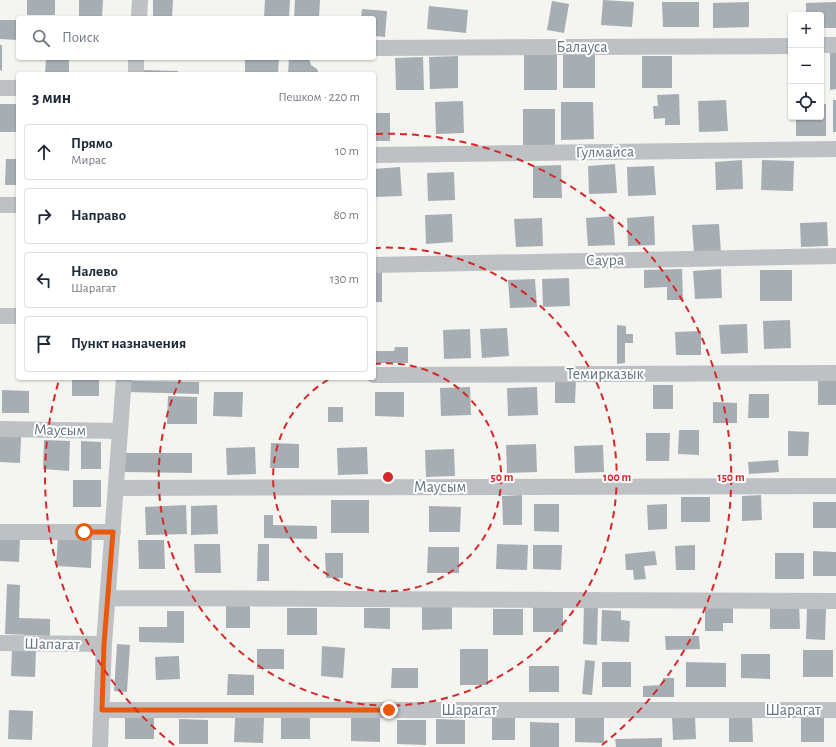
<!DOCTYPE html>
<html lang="ru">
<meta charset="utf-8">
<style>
body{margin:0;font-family:"Alegreya Sans",sans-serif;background:#f2f2f3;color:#1f2937}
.controls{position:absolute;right:12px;top:12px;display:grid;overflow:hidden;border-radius:4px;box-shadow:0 1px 3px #0004}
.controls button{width:36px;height:36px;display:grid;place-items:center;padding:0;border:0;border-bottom:1px solid #e0e1e3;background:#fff;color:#1f2937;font:20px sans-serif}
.stop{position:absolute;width:12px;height:12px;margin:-9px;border:3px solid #ea580c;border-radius:50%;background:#fff}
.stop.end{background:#ea580c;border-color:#fff;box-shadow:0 1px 4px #0008}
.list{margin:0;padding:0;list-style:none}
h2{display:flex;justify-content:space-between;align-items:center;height:52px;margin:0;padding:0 16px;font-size:17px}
h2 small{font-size:13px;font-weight:400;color:#747a83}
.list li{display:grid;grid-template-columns:26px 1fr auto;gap:12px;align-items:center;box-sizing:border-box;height:56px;margin:0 8px 8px;padding:0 8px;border:1px solid #e0e1e3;border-radius:4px}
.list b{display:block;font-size:15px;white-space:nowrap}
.list p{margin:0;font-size:13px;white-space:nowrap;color:#747a83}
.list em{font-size:13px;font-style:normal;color:#747a83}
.icon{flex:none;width:22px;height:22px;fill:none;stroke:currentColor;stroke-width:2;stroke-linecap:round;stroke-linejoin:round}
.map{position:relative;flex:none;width:836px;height:747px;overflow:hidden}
.search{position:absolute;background:#fff;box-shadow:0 1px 3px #0004;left:16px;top:16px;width:360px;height:44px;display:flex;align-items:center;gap:10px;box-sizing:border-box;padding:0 14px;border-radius:4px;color:#747a83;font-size:15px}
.panel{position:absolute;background:#fff;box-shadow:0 1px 3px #0004;left:16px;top:72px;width:360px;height:308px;border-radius:4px}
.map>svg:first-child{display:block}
.building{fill:#a7aeb3}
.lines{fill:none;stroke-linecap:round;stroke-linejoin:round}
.minor{stroke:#bdc1c4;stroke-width:16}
.route{stroke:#ea580c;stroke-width:5}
.ring{fill:none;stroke:#d62828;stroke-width:2;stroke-dasharray:7 5}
.labels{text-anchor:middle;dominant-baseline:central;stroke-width:4;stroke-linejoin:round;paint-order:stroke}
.street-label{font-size:16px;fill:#647381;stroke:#fff}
.centre{fill:#d62828;stroke:#fff;stroke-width:2}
.ring-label{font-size:12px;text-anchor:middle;font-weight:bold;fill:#d62828;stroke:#fff;stroke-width:4;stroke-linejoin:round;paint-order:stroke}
</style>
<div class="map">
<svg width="836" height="747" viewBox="0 0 836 747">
<rect width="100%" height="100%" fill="#f4f4f0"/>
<path class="building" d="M27,0h28v15h-28z
M79,0h24l-1,18h-23z
M153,0h20l-1,18h-19z
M265,0h25l-1,18 -25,-1z
M295,0h25l-1,18h-25z
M603,0l31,2 -2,25 -31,-2z
M552,1l17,3 -5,29 -17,-3z
M662,2h37v25h-36z
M749,2v25l-36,1v-25z
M836,2v26h-15v-13h-15v-12z
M429,6l39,4 -2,23 -39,-4z
M362,9l25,2 -2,26 -11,-1v-18h-13z
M0,20h18v20l-18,-1z
M0,45h2v26l-2,-1z
M563,51h32v37h-32z
M830,51h6v38l-6,1z
M524,52h33v38h-33z
M458,56v32l-28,1 -1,-32z
M642,56h30v32h-30z
M423,57l1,33h-28l-1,-32z
M46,58h23v16h-24z
M245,58l34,1 -1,15h-33z
M289,58l20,1 2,6 6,4 2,5h-31z
M144,70l34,1v3h-34z
M679,94l1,31h-15v-7l-11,1 -1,-13h5l-1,-11z
M726,100l2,31 -29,1 -1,-31z
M833,100h3v32h-3z
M463,101l1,32 -28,1 -1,-32z
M561,102h32l1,37 -33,1z
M0,104h18v28h-18z
M821,104h5v32h-30v-19h25z
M523,109h32v38l-32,-1z
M374,113h16v28h-16z
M6,159h12v26h-13z
M742,160l1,29 -27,1 -1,-28z
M762,160l32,1 -1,30 -32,-1z
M615,164l2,29 -28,1 -1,-28z
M561,165l1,33h-29v-32z
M654,166l2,29 -28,1 -1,-29z
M400,167l2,29 -28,1v-28z
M454,172l1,28 -27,1 -1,-28z
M452,214l1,28 -27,2 -1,-29z
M613,216l2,29 -27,1 -2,-28z
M654,216l1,29 -27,1 -1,-28z
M542,218l1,28 -27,1 -2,-28z
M827,222l1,24 -27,1 -1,-24z
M719,224l2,28 -27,2 -2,-29z
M682,269l1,31h-16v-13l-23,1v-18z
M721,269l1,29 -27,1 -2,-28z
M760,270h32v31h-32z
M374,272h8v30h-8z
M569,278l1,28 -27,1 -1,-28z
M535,279l2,28 -27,1 -2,-28z
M790,320l1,28 -27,1 -1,-28z
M747,324l1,29 -27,1 -2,-29z
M617,325l9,1v8h7v9h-8v20l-8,1z
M507,328l2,28 -27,2 -2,-29z
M470,329l1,29 -27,1 -1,-29z
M701,331v24h-25l-1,-23z
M395,347h13v16h-34v-12h20z
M72,378h27v18h-27z
M555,378l21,1 -1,24h-20z
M128,381l71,1v12l-71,-2z
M818,381h18v24h-18z
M653,385h20v24h-20z
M470,387l1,28 -30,1 -1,-28z
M537,387l1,28 -30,1 -1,-28z
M2,390l27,1v22h-27z
M214,392h29l-1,25 -29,-1z
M375,392h29v25l-29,-1z
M749,394h20v24h-21z
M168,396l29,1v27h-30z
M713,402l24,1v20h-24z
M328,407h15v15h-15z
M679,430h20v25l-21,-1z
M788,431l21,1 -1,24h-20z
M646,433h24l-1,28h-23z
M0,436l21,1 -1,26 -20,-1z
M44,440l26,1 -1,30 -26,-2z
M81,441l20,1v27h-20z
M271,443l28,1v24h-29z
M536,444l1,28 -30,1 -1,-28z
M603,445l1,27 -29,1 -1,-27z
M255,447l1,27 -29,1 -1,-27z
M367,447l1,27 -30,1 -1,-27z
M454,449l1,27 -29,1 -1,-27z
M125,453h67v20l-67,-1z
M778,460l1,12 -30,2 -1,-12z
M73,480h28v27h-28z
M522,495v30h-19l-1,-29z
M761,495l1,25 -20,1v-25z
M681,497h29v25h-29z
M331,500h38v33h-38z
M813,502h23v26h-23z
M534,504h25v28l-25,-1z
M667,504v25l-19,1 -1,-25z
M186,505l1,29 -41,1 -1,-28z
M217,505l1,29 -27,1v-29z
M429,506l32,1 -1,25h-31z
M264,515h9v10l44,1v13l-53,-1z
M58,536l34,2 -1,30 -35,-2z
M0,537h20l-1,25 -19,-1z
M138,540h26l1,29h-26z
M194,544h26l1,29h-26z
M258,544h11v37h-12z
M497,544l31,1 -1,25 -31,-1z
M533,545h29l-1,25 -28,-1z
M695,545v25h-19l-1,-24z
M428,547h31v26h-32z
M655,551l2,14 -13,1 2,13 -12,1 -1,-10h-7l-1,-16z
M813,551l23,1v24h-23z
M325,553h18v25h-17z
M775,553h29v26h-29z
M7,584l13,1 -1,33 31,1v17l-45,-2z
M422,603h30v26l-30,1z
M770,603h29l1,26h-30z
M226,605h24v23h-24z
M563,605v27h-30v-26z
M584,605l14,1 -1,39 -14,-1z
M705,607h28v16h-10v8h-18z
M287,608h30v27h-30z
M364,608h26v21l-26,-1z
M493,609h30v26h-30z
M807,609h19l-1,31 -19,-1z
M602,610l19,1v9l9,1 -1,21 -28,-1z
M167,611h17v32l-45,-1v-15h28z
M665,636h34l1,13 -34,1z
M117,644l13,1 -3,47 -13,-1z
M322,646l23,2 -2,30 -22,-2z
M12,648l24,1 -1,28 -24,-1z
M257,649h27v20h-27z
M460,649h28v36h-28z
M803,650h30v27h-30z
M741,654h29v25l-29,-1z
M179,656l1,23 -24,1 -1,-23z
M585,660l10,1 -3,34 -10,-1z
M602,662h29v25h-29z
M686,662l40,1v24h-40z
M529,666h30v26h-30z
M392,668h26v20h-27z
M228,674l26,1v20h-27z
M663,678h11v19h-31v-11l20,-1z
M9,710l24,1 -1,29 -24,-1z
M125,714l29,1v24h-29z
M281,714h29v25h-29z
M492,715h23v25h-23z
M672,715h23l1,24 -23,1z
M351,717h29v25l-29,-1z
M729,717h23l1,25h-24z
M801,717h23v25h-23z
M235,718h29l-1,25 -29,-1z
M575,718h29v25l-29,-1z
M179,719l29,1v24h-29z
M436,719l29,1v24h-29z
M397,720h29v25l-29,-1z
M530,722l29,1v24h-29z
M662,738v9h-46l-1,-8z"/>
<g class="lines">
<path class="minor" d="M139,18l1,-18
M821,45h15
M374,48l417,-2
M136,74v-16
M0,88h18
M374,155l462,-6
M0,205h18
M374,265l462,-9
M0,316h18
M374,375l462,-2
M0,429l119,2
M116,488l720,-2
M0,532h113
M108,598l728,3
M0,643l104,1
M102,710h734
M100,747l4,-103 20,-266"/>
</g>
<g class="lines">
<path class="route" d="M84,532h29l-9,112 -2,66h287"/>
</g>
<g class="ring">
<path d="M374 364A114 114 0 1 1 331 378"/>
<path d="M374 248A229 229 0 1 1 181 378"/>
<path d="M174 745A343 343 0 0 1 59 380M376 134A343 343 0 0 1 602 745"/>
</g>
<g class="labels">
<g class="street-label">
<text x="582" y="47">Балауса</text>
<text transform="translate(605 152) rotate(-1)">Гулмайса</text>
<text transform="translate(605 260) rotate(-1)">Саура</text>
<text x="605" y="374">Темирказык</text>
<text transform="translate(60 430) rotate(1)">Маусым</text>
<text x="440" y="487">Маусым</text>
<text transform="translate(52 644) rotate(1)">Шапагат</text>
<text x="469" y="710">Шарагат</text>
<text x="793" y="710">Шарагат</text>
</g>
</g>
<circle cx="388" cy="477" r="6" class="centre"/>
<g class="ring-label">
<text x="502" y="481">50 m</text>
<text x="617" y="481">100 m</text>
<text x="731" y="481">150 m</text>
</g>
</svg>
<div class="controls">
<button>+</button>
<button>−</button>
<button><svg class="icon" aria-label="locate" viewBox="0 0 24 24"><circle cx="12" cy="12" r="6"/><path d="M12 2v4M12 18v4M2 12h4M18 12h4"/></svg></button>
</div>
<div class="stop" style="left:84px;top:532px"></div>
<div class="stop end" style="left:389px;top:710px"></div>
<div class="search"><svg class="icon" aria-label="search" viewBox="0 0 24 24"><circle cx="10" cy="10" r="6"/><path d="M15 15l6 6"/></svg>Поиск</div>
<section class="panel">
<h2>3 мин<small>Пешком · 220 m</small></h2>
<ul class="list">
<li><svg class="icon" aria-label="ahead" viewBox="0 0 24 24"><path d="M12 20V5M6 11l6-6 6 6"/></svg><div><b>Прямо</b><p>Мирас</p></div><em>10 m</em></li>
<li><svg class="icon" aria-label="right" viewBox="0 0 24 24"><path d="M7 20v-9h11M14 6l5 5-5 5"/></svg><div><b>Направо</b></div><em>80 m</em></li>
<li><svg class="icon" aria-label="left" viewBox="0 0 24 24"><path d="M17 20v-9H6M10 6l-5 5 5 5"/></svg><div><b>Налево</b><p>Шарагат</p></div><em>130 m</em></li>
<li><svg class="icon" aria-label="arrive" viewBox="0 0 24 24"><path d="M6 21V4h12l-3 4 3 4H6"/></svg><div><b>Пункт назначения</b></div></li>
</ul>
</section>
</div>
